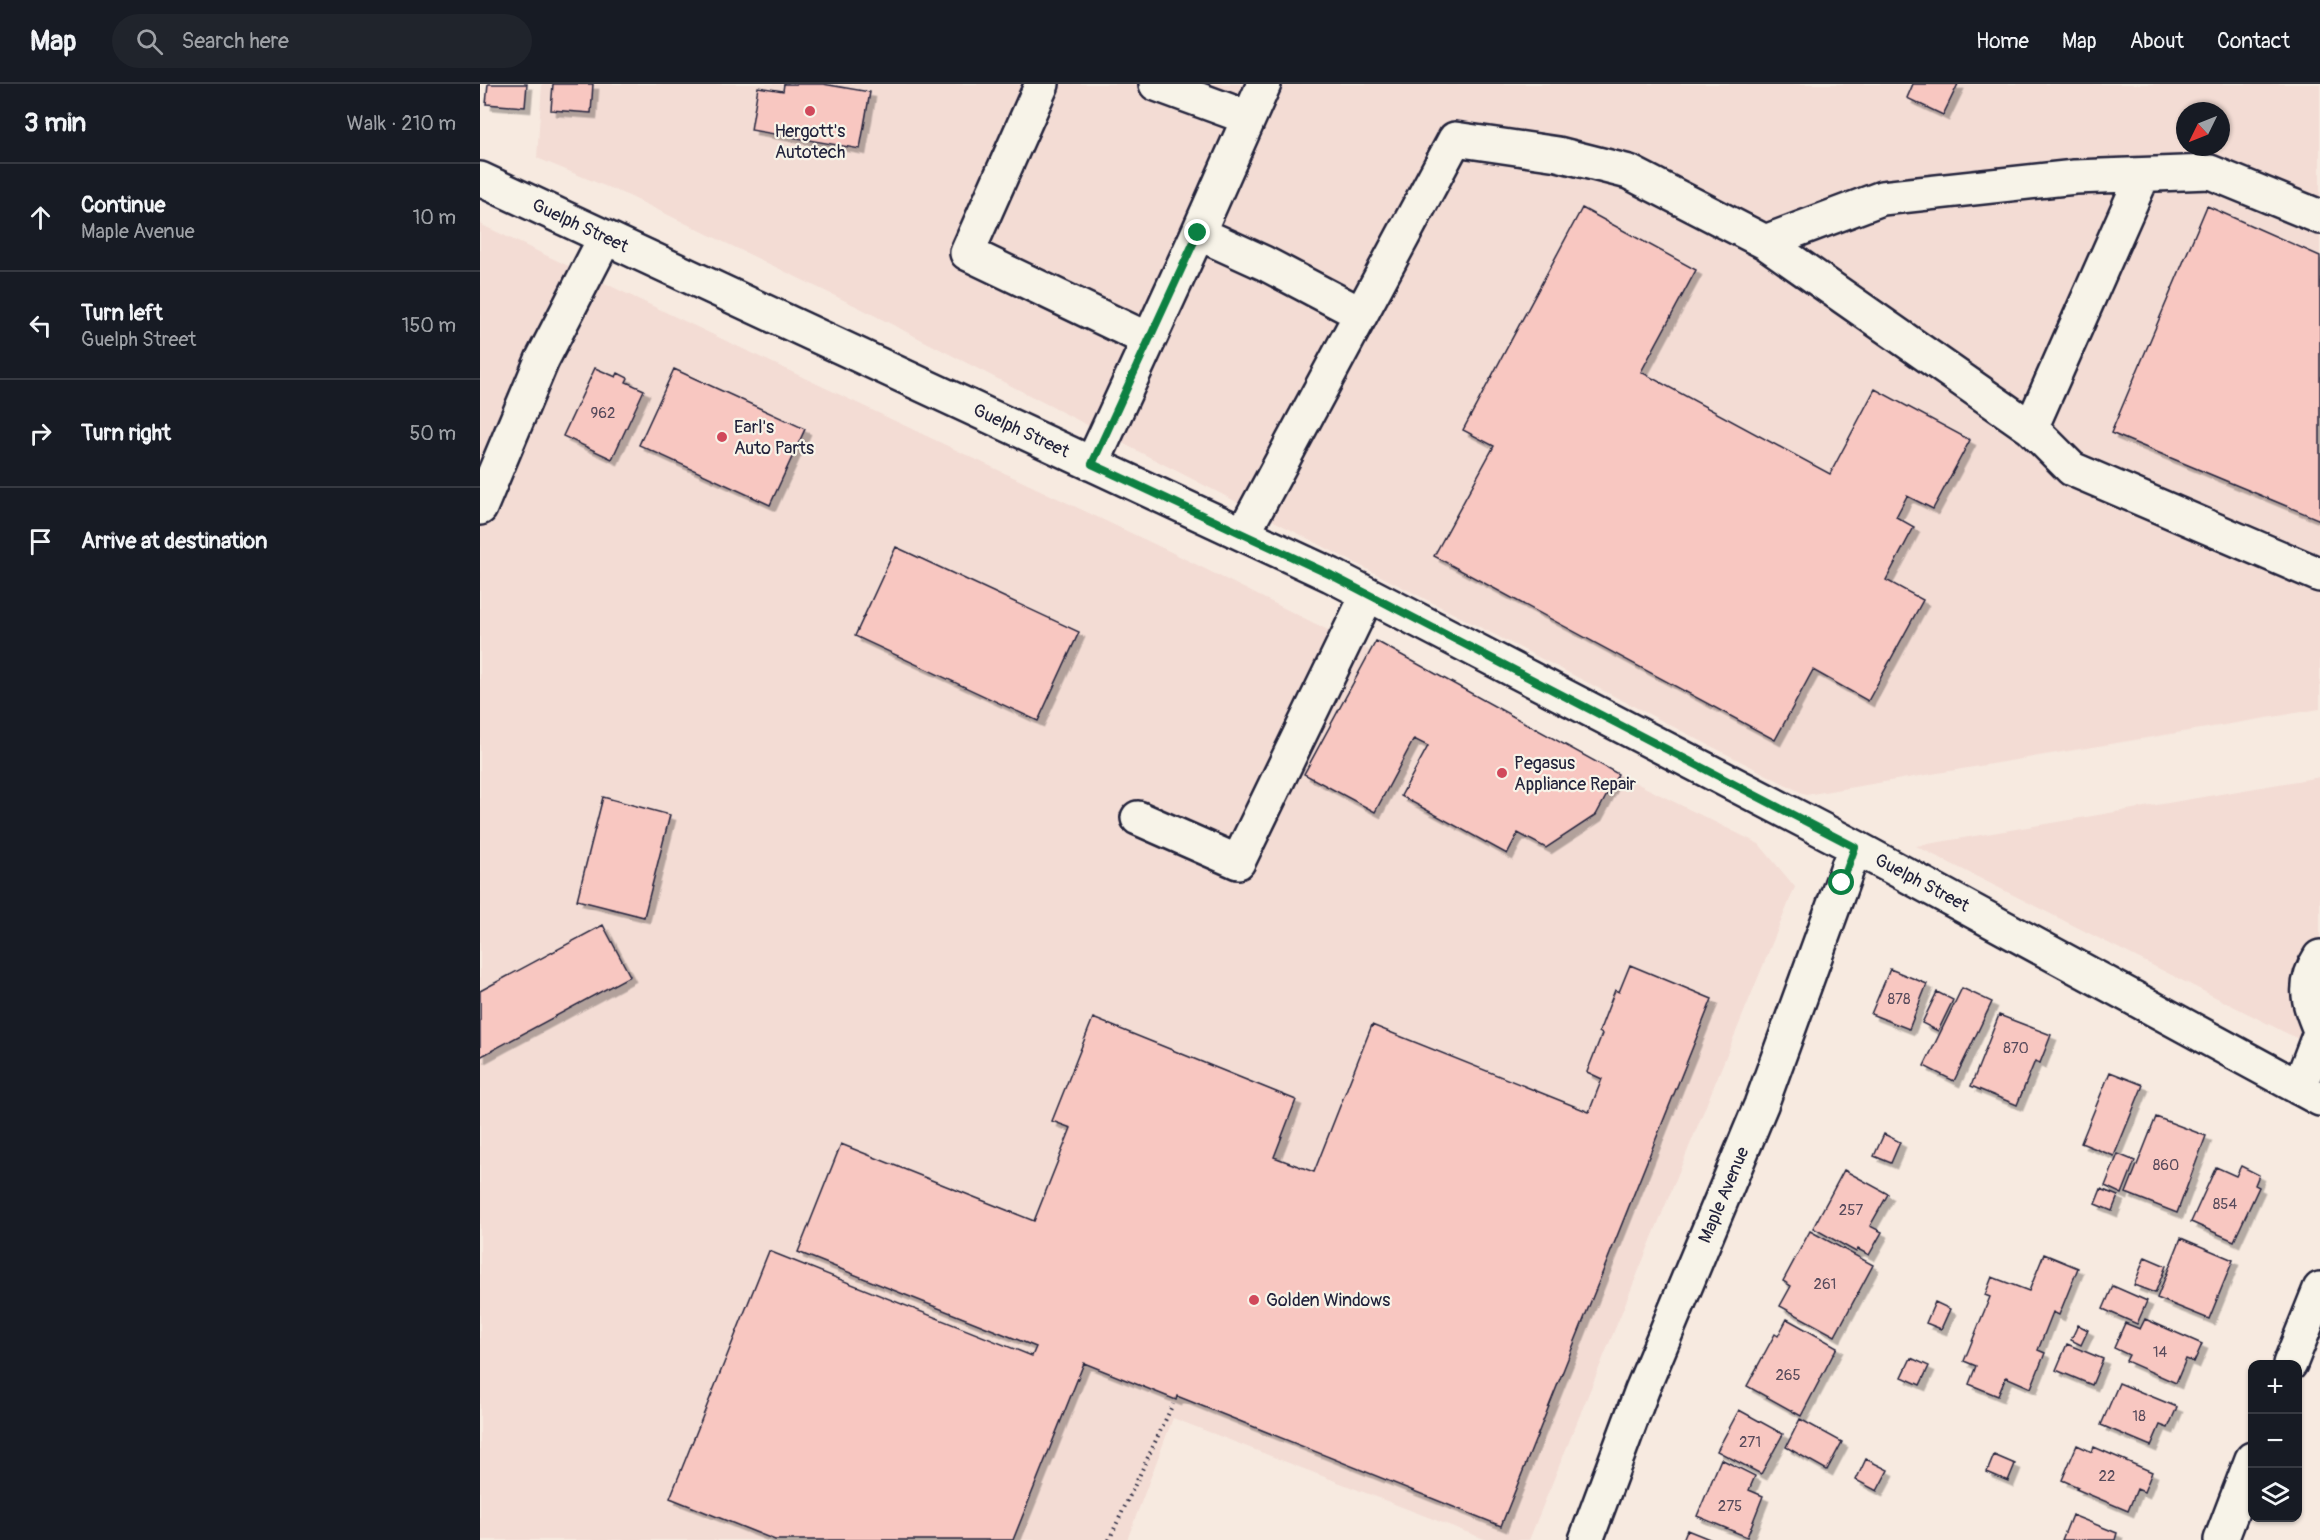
<!DOCTYPE html>
<meta charset="utf-8">
<style>
body{margin:0;font-family:Pangolin,sans-serif;background:#20242c;color:#f1f3f6}
.controls{position:absolute;right:18px;bottom:18px;display:grid;overflow:hidden;border-radius:12px;box-shadow:0 2px 4px #0004}
.controls button{width:54px;height:54px;display:grid;place-items:center;padding:0;border:0;border-bottom:2px solid #363941;background:#171b24;color:#f1f3f6;font:30px sans-serif}
.compass{position:absolute;left:1696px;top:18px;width:54px;height:54px;border-radius:50%;background:#171b24;box-shadow:0 2px 4px #0004;rotate:227deg}
.stop{position:absolute;width:18px;height:18px;margin:-14px;border:4px solid #0b8043;border-radius:50%;background:#fff}
.stop.end{background:#0b8043;border-color:#fff;box-shadow:0 2px 6px #0008}
.list{margin:0;padding:0;list-style:none}
h2{display:flex;justify-content:space-between;align-items:center;height:78px;margin:0;padding:0 24px;font-size:26px}
h2 small{font-size:20px;font-weight:400;color:#9ea1a6}
.list li{display:grid;grid-template-columns:39px 1fr auto;gap:18px;align-items:center;box-sizing:border-box;height:108px;padding:0 24px;border-top:2px solid #363941}
.list b{display:block;font-size:22px;white-space:nowrap}
.list p{margin:0;font-size:20px;white-space:nowrap;color:#9ea1a6}
.list em{font-size:20px;font-style:normal;color:#9ea1a6}
.icon{flex:none;width:33px;height:33px;fill:none;stroke:currentColor;stroke-width:2;stroke-linecap:round;stroke-linejoin:round}
.map{position:relative;flex:none;width:1840px;height:1456px;overflow:hidden}
header{display:flex;align-items:center;gap:36px;box-sizing:border-box;height:84px;padding:0 30px;background:#171b24;border-bottom:2px solid #363941}
header strong{font-size:28px}
nav{display:flex;gap:33px;margin-inline-start:auto;font-size:21px}
.search{width:420px;height:54px;background:#20242c;display:flex;align-items:center;gap:15px;box-sizing:border-box;padding:0 21px;border-radius:33px;color:#9ea1a6;font-size:22px}
main{display:flex}
aside{flex:1;background:#171b24}
.map>svg:first-child{display:block}
.built{fill:#f3dcd4;fill-rule:evenodd}
.building{fill:#f8c7c1;stroke:#22223b;stroke-width:1.5;filter:url(#shadow)}
.lines{fill:none;stroke-linecap:round;stroke-linejoin:round}
.minor-casing{stroke:#22223b;stroke-width:38}
.path{stroke:#22223b;stroke-width:4;stroke-dasharray:1.5 4.5;stroke-linecap:butt}
.minor{stroke:#f7f3e8;stroke-width:33}
.route{stroke:#0b8043;stroke-width:8}
.poi-dot{fill:#d1495b;stroke:#f7f3e8;stroke-width:2}
.labels{text-anchor:middle;dominant-baseline:central;stroke-width:4.5;stroke-linejoin:round;paint-order:stroke}
.number-label{font-size:15px;fill:#584b5c}
.poi-label{font-size:18px;fill:#22223b;stroke:#f7f3e8;text-anchor:start}
.street-label{font-size:18px;fill:#22223b;stroke:#f7f3e8}
</style>
<header>
<strong>Map</strong>
<div class="search"><svg class="icon" aria-label="search" viewBox="0 0 24 24"><circle cx="10" cy="10" r="6"/><path d="M15 15l6 6"/></svg>Search here</div>
<nav><a>Home</a><a>Map</a><a>About</a><a>Contact</a></nav>
</header>
<main>
<aside>
<h2>3 min<small>Walk · 210 m</small></h2>
<ul class="list">
<li><svg class="icon" aria-label="ahead" viewBox="0 0 24 24"><path d="M12 20V5M6 11l6-6 6 6"/></svg><div><b>Continue</b><p>Maple Avenue</p></div><em>10 m</em></li>
<li><svg class="icon" aria-label="left" viewBox="0 0 24 24"><path d="M17 20v-9H6M10 6l-5 5 5 5"/></svg><div><b>Turn left</b><p>Guelph Street</p></div><em>150 m</em></li>
<li><svg class="icon" aria-label="right" viewBox="0 0 24 24"><path d="M7 20v-9h11M14 6l5 5-5 5"/></svg><div><b>Turn right</b></div><em>50 m</em></li>
<li><svg class="icon" aria-label="arrive" viewBox="0 0 24 24"><path d="M6 21V4h12l-3 4 3 4H6"/></svg><div><b>Arrive at destination</b></div></li>
</ul>
</aside>
<div class="map">
<svg width="1840" height="1456" viewBox="0 0 1840 1456">
<defs>
<filter id="shadow"><feDropShadow dx="5.5" dy="5.5" stdDeviation="0" flood-color="#0004"/></filter>
</defs>
<rect width="100%" height="100%" fill="#f7eae0"/>
<filter id="ink" filterUnits="userSpaceOnUse"><feTurbulence type="fractalNoise" baseFrequency=".0167" numOctaves="2"/><feDisplacementMap in="SourceGraphic" scale="12" xChannelSelector="R" yChannelSelector="G"/><feConvolveMatrix kernelMatrix="1 2 1 2 8 2 1 2 1" color-interpolation-filters="sRGB"/></filter>
<g filter="url(#ink)">
<path class="built" d="M62,0h1778v625l-514,86 -944,-486 -233,-113 -92,-38zM1705,27h36v36h-36z
M0,140l693,329 586,291 36,43 -266,653h-42l-314,-122 -46,122h-647z
M1840,693v273l-404,-204z"/>
<path class="building" d="M8,0h39l-2,23 -39,-3z
M73,0h40l-2,29 -40,-3z
M304,0h39l47,8 -10,57 -109,-19 7,-43 25,4z
M1433,0h45l-15,31 -36,-17z
M1727,122l113,50v264l-209,-87z
M1102,124l114,62 -55,102 189,102 45,-85 95,51 -37,69 -26,-13 -11,21 18,10 -28,53 37,20 -55,101 -55,-31 -38,70 -341,-184 60,-110 -31,-16z
M115,284l21,9 2,-4 10,5 -2,4 18,8 -32,69 -49,-23z
M194,285l131,60 -35,76 -131,-60z
M416,463l183,85 -41,89 -183,-85z
M896,557l242,133 -22,41 -50,33 -28,-15 -11,21 -106,-58 27,-50 -14,-7 -39,73 -71,-38z
M123,713l67,18 -26,102 -67,-17z
M123,841l27,51 -150,81v-66z
M1150,881l82,34 -211,527 -324,-130 -1,4 -92,-37 -71,177h-238l-105,-42 99,-247 263,105 4,-9 -238,-95 43,-108 193,77 37,-93 -19,-7 41,-103 203,82 -22,57 40,15 58,-147 217,87 13,-33 -15,-7 15,-38 -3,-2 16,-42 4,2z
M1410,885l37,15 -18,45 -38,-15z
M1482,904l30,14 -38,79 -30,-15z
M1457,908l16,8 -15,31 -16,-8z
M1519,931l52,20 -11,28 -5,-2 -18,44 -46,-19z
M1630,988l33,13 -29,71 -33,-13z
M1676,1033l50,19 -29,77 -51,-20z
M1404,1050l16,8 -9,21 -17,-7z
M1638,1070l17,7 -13,33 -17,-8z
M1761,1082l18,9 -4,10 4,2 -25,54 -43,-19 25,-55 20,9z
M1364,1086l44,24 -18,32 12,6 -13,23 -11,-6 -2,3 -43,-24z
M1621,1105l17,7 -6,15 -17,-7z
M1330,1147l63,34 -38,71 -55,-30 11,-20 -8,-5z
M1701,1154l52,22 -24,59 -52,-21z
M1564,1170l34,14 -19,47 -6,-3 -15,38 7,3 -14,35 -25,-11 -8,19 -29,-12 7,-18 -12,-5 26,-64 -5,-2 7,-18 37,14z
M1665,1173l21,9 -11,27 -21,-8z
M1633,1202l34,15 -10,23 -34,-15z
M1455,1218l15,7 -9,20 -15,-6z
M1307,1235l50,28 -36,69 -54,-30 28,-52 3,2z
M1665,1235l57,25 -8,18 -8,-3 -10,24 -50,-22 3,-6 -15,-7 11,-25 15,6z
M1598,1241l10,5 -7,15 -10,-5z
M1587,1260l36,15 -11,26 -36,-15z
M1431,1274l18,8 -9,19 -18,-8z
M1639,1299l58,24 -9,21 -8,-3 -9,21 -50,-21z
M1259,1326l44,24 -22,40 -44,-23z
M1320,1335l42,23 -15,28 -41,-23z
M1597,1361l15,7 2,-5 58,25 -8,20 -7,-3 -9,22 -52,-22 2,-2 -16,-7z
M1514,1371l21,9 -7,17 -21,-9z
M1241,1375l34,17 -6,14 14,6 -16,41 -50,-21z
M1386,1375l22,11 -11,21 -21,-11z
M1592,1431l45,18 -2,7h-53z
M1207,1446l25,10h-29z"/>
<g class="lines">
<defs>
<path id="minor" d="M562,0l-75,169 182,87
M676,0l93,34
M0,95l851,396 524,272 465,252
M718,149l66,-149
M1285,158l117,-44 193,-21 135,-5 110,45
M1551,344l112,-253
M612,380l106,-231 66,30 97,51
M0,424l62,-148 63,-122
M763,450l212,-395 103,15 71,18 136,70 266,186 41,41 248,106
M658,734l100,44 130,-268
M1840,873c-18,28 -12,44 0,73
M1819,1004l21,-55
M1810,1280l30,-75
M1106,1456l56,-150 119,-285 94,-258
M1741,1456l31,-81"/>
</defs>
<use href="#minor" class="minor-casing"/>
<path class="path" d="M629,1456l64,-136"/>
<use href="#minor" class="minor"/>
</g>
</g>
<g class="lines" filter="url(#ink)">
<path class="route" d="M718,149l-106,231 239,111 524,272 -13,36"/>
</g>
<g class="poi-dot">
<circle cx="330" cy="27" r="6"/>
<circle cx="242" cy="353" r="6"/>
<circle cx="1022" cy="689" r="6"/>
<circle cx="774" cy="1216" r="6"/>
</g>
<g class="labels">
<g class="number-label">
<text x="123" y="329">962</text>
<text x="1419" y="915">878</text>
<text x="1536" y="964">870</text>
<text x="1686" y="1081">860</text>
<text x="1745" y="1120">854</text>
<text x="1371" y="1126">257</text>
<text x="1345" y="1200">261</text>
<text x="1680" y="1268">14</text>
<text x="1308" y="1291">265</text>
<text x="1659" y="1332">18</text>
<text x="1270" y="1358">271</text>
<text x="1627" y="1392">22</text>
<text x="1250" y="1422">275</text>
</g>
<g class="poi-label">
<text x="330" y="47" text-anchor="middle">Hergott's<tspan x="330" dy="21">Autotech</tspan></text>
<text x="254" y="343">Earl's<tspan x="254" dy="21">Auto Parts</tspan></text>
<text x="1034" y="679">Pegasus<tspan x="1034" dy="21">Appliance Repair</tspan></text>
<text x="786" y="1216">Golden Windows</text>
</g>
<g class="street-label">
<text transform="translate(100 142) rotate(25)">Guelph Street</text>
<text transform="translate(541 347) rotate(25)">Guelph Street</text>
<text transform="translate(1442 799) rotate(28)">Guelph Street</text>
<text transform="translate(1244 1111) rotate(-67)">Maple Avenue</text>
</g>
</g>
</svg>
<div class="controls">
<button>+</button>
<button>−</button>
<button><svg class="icon" aria-label="layers" viewBox="0 0 24 24"><path d="M12 4l9 5-9 5-9-5zM3 14l9 5 9-5"/></svg></button>
</div>
<svg class="compass" viewBox="-18 -18 36 36"><path d="M0-13l5 13h-10z" fill="#e53935"/><path d="M0 13l5-13h-10z" fill="#9ea1a6"/></svg>
<div class="stop" style="left:1362px;top:799px"></div>
<div class="stop end" style="left:718px;top:149px"></div>
</div>
</main>
